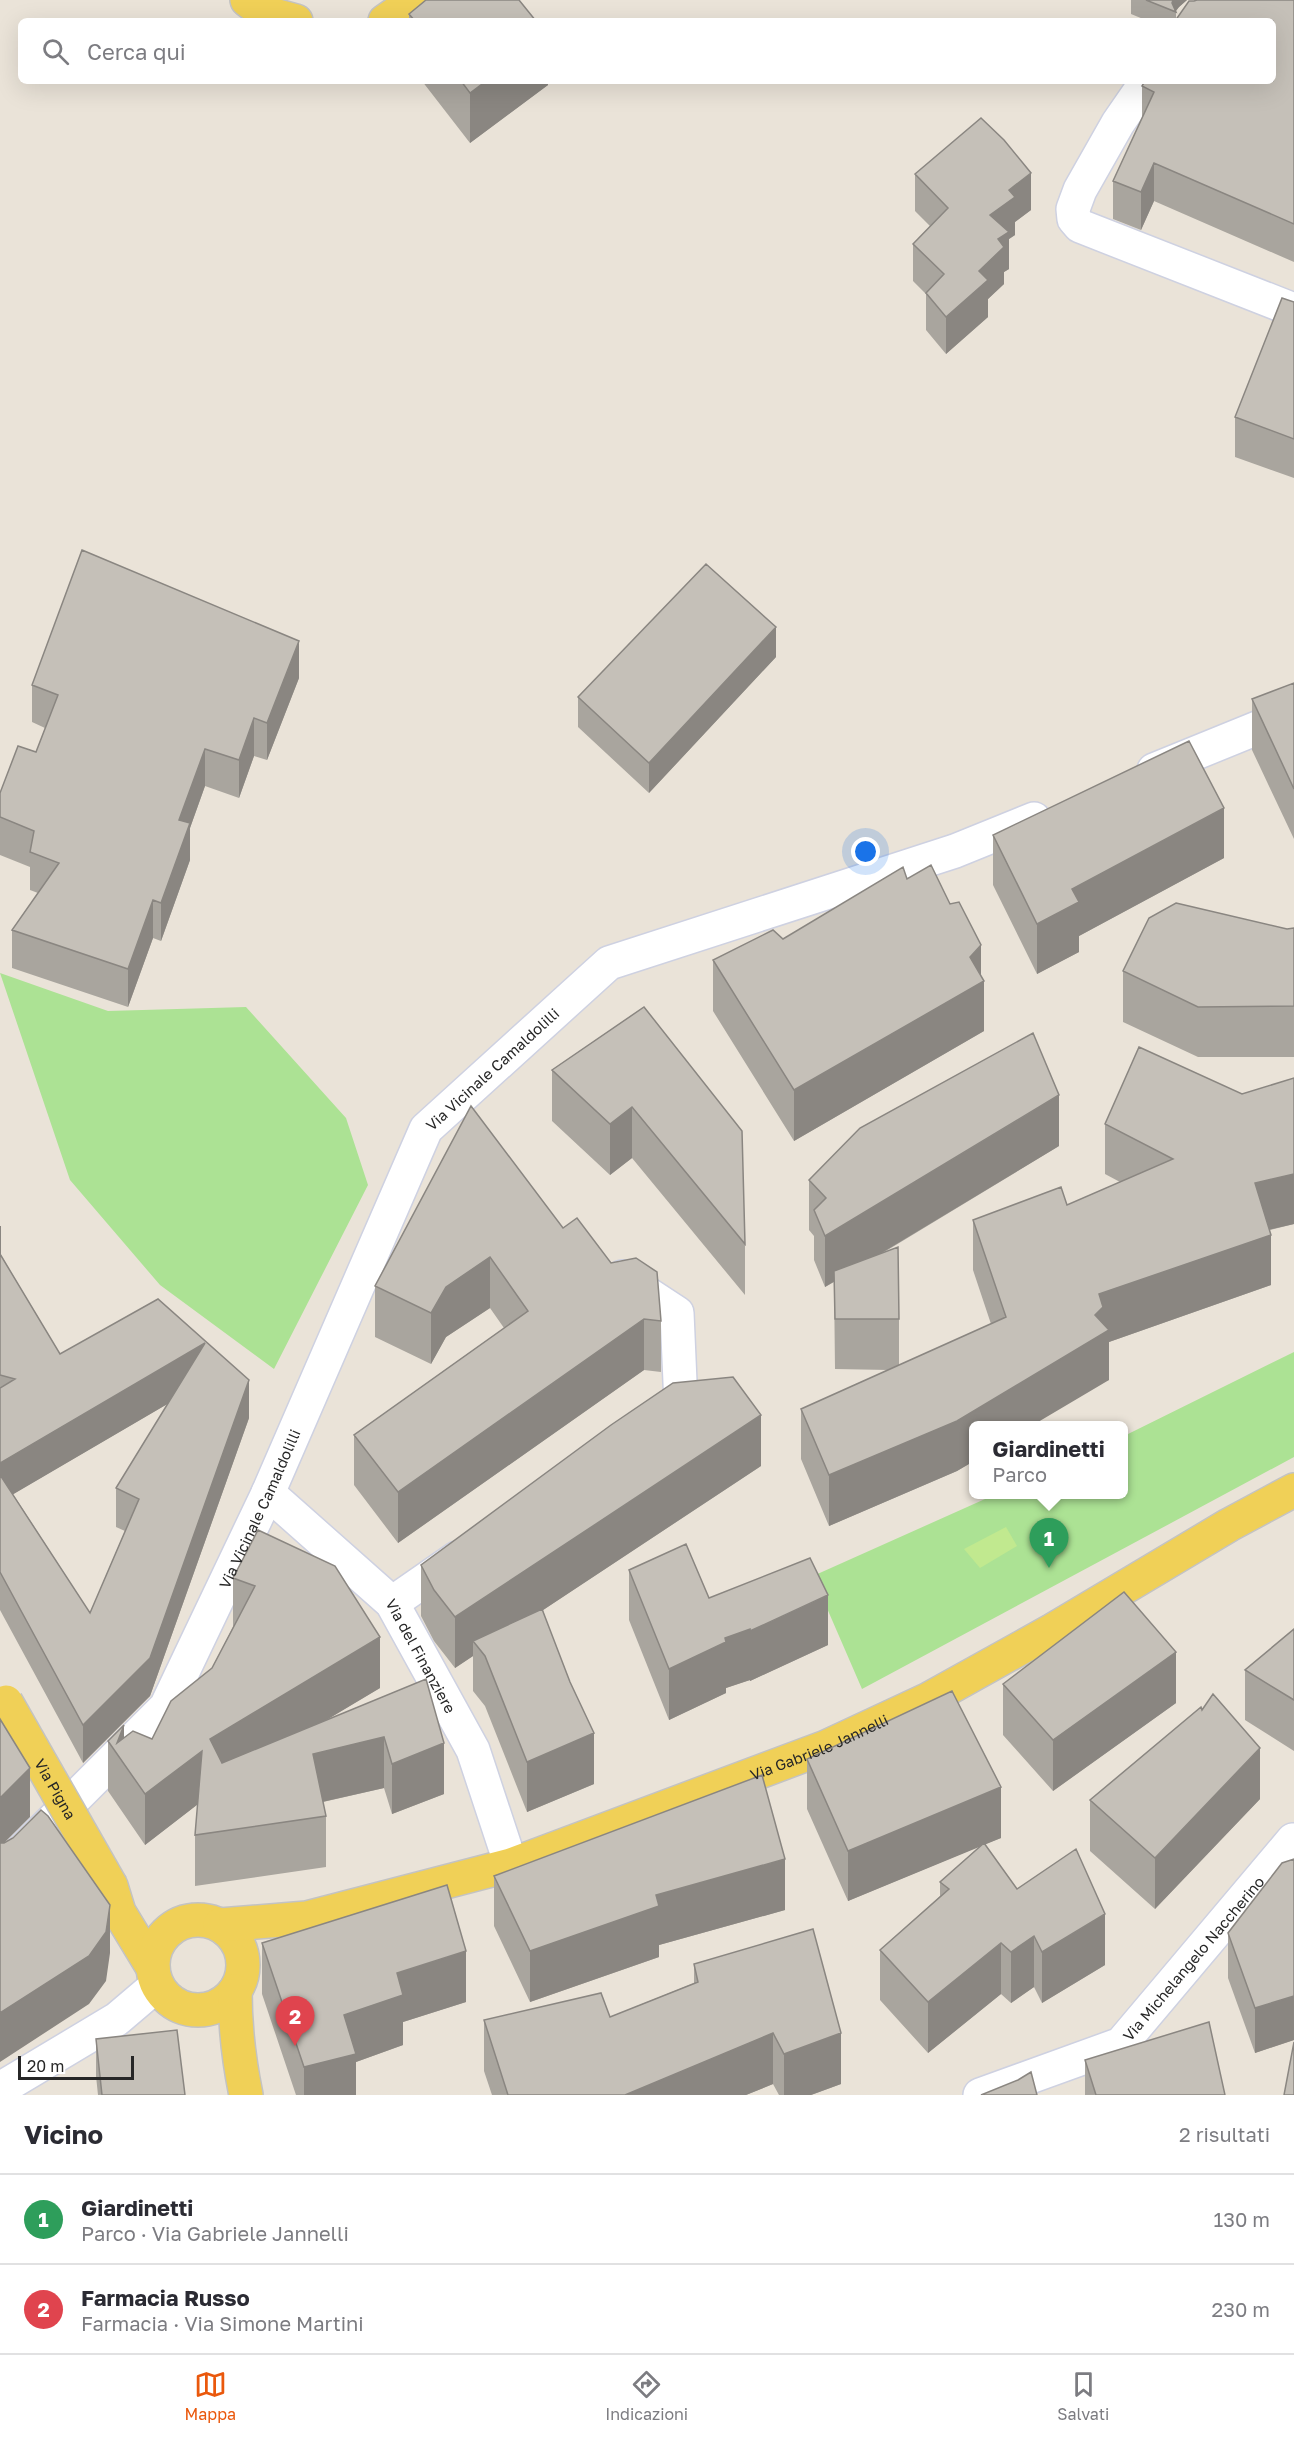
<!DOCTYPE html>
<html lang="it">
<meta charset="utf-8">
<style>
body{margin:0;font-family:"Golos Text",sans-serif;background:#f2f2f3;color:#2b2b33}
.scale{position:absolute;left:18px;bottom:15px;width:116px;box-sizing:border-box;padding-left:6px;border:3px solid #272727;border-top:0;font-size:16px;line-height:21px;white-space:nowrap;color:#272727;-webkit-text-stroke:4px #fff;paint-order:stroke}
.you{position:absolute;left:866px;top:852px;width:21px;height:21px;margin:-15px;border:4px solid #fff;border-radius:50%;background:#1a73e8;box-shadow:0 0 0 9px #1a73e833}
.badge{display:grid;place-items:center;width:39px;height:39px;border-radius:50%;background:#ea580c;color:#fff;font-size:20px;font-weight:700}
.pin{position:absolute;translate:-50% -50px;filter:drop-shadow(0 2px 3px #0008)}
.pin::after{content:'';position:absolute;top:32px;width:21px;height:18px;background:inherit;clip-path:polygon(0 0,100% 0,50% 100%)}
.popup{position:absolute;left:969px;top:1421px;width:159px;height:78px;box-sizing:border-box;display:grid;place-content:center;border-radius:9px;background:#fff;filter:drop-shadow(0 2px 4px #0005);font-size:20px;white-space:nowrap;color:#7c7c81}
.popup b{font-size:22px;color:#2b2b33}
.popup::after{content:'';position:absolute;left:50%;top:100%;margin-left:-12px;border:12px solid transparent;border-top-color:#fff}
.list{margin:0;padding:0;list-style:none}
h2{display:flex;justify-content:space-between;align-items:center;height:78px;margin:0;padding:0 24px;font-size:26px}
h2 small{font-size:20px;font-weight:400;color:#7c7c81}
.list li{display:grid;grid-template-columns:39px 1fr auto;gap:18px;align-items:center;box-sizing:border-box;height:90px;padding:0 24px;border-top:2px solid #e1e1e2}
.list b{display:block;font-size:22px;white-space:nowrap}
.list p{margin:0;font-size:20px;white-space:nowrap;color:#7c7c81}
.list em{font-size:20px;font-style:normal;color:#7c7c81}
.icon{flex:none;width:33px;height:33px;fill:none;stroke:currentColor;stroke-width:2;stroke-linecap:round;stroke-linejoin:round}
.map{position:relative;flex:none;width:1294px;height:2095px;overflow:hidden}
.search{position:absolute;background:#fff;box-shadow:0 6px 24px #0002;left:18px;right:18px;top:18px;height:66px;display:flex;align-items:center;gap:15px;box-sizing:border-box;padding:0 21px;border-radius:9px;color:#7c7c81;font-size:22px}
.sheet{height:258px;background:#fff}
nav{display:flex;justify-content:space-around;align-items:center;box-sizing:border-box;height:84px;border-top:2px solid #e1e1e2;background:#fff;font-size:16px;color:#7c7c81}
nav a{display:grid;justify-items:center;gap:3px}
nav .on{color:#ea580c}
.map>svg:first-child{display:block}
.green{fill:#ace294}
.pitch{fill:#c1e98f}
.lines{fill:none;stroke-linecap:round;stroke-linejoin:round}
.minor-casing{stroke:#ced1e1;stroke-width:36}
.major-casing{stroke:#c3c3c3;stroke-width:36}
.minor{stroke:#fff;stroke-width:33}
.major{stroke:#f0d057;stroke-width:33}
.major-bridge-casing{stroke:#c3c3c3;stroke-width:36;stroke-linecap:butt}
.major-bridge{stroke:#f0d057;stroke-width:33}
.wall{fill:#a9a59e;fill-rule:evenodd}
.shaded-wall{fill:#8a8681}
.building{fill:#c5c0b8;stroke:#8a8681;stroke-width:1.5}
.labels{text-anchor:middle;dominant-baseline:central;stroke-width:6;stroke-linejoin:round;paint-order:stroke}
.street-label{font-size:15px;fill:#272727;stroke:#fff}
</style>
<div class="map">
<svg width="1294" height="2095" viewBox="0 0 1294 2095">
<rect width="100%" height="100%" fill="#eae3d8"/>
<path class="green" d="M0,973l108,38 138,-4 100,111 22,67 -94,184 -114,-84 -90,-105z
M1294,1352v105l-432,232 -49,-113 181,-81 130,-1v-58z"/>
<path class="pitch" d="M1006,1527l11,19 -37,22 -16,-19z"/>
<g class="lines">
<defs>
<g id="minor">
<path d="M1147,81l-29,42 -38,67 -7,19 1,10 6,7 214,84"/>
<path d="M1154,770l140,-57"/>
<path d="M622,1277l55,36 4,92 -18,12"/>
<path id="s1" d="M268,1493l124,110 81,147 38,115"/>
<path d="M392,1603l65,-45"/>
<path id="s2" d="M0,1873l166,-166 102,-214 158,-364 183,-166 346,-112 79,-32"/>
<path d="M0,2089l117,-70 40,-34"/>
<path id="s3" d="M980,2095l141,-51 172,-204"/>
</g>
<g id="major">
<path d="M247,0l16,12 33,9"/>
<path d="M385,21l23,-16 3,-5"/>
<path d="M111,1886l8,26 34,56"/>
<circle cx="198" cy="1965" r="45"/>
<path id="s4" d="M220,1925l87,-7 204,-53 315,-118 103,-48 124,-69 176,-105 65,-35"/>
<path d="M235,1991c0,35 4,70 11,104"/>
</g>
</defs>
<use href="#minor" class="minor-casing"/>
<use href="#major" class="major-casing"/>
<use href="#minor" class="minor"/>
<use href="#major" class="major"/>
<defs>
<g id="major-bridge">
<path id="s5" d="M6,1702l105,184"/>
</g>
</defs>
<use href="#major-bridge" class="major-bridge-casing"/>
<use href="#major-bridge" class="major-bridge"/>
</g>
<path class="wall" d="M1131,0h56l-8,7 -3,4v8l118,-19v262l-140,-61 -13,29 -28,-11v-38l29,-63v-32l131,-65h-125l-17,-7z
M409,14l127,7h-127z
M422,81h126v4l-78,58z
M915,174l116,36 -16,12v13l-6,4v30l-5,3v12l-16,15v18l-42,37 -20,-24v-36l-13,-13v-37l17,-18 -15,-15z
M1294,302v176l-59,-21v-40z
M776,657l-127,136 -71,-66v-30z
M299,678l-32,82 -13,-4 -15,42 -34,-12 -15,42v32l-29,81 -8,-3 -25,69 -116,-39v-38l26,-37 -8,-3v-23l-30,-12v-62l36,-41 9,-24 -13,-6v-37z
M1294,683v156l-42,-89v-51z
M993,835l231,23 -145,78v16l-42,22 -44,-89z
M1294,928v129h-96l-75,-35v-51z
M783,939l198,37 3,55 -190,110 -81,-130v-51z
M644,1007l101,237v51l-113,-137 -22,17 -58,-54v-51z
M1294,1078v146l-24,6 1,55 -162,57v38l-135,45v36l-17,10 -128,55 -28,-67v-50l88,-39 -54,-1 -1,-87 -9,5 -11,-27v-24l-5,-6v-50l250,-34 -178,108 18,65v46l92,-41 -18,-54v-50l94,-15 53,-23 -15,-8v-50l137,-30z
M0,1225l1,30 59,99 189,64 -99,278 -67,67 -83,-153zM169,1403l-53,85v39l9,4 -35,82 -77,-119z
M563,1228l98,93v51l-17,-2 -246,173 -44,-58v-50l150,-107 -14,-20 -44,29 -15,27 -56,-27v-51z
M761,1466l-218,144 51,174 -67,28 -42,-106 -12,-15v-35l-18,12 -21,-27 -13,-25v-51z
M258,1530l122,158 -56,33 102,-42 18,115 -52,20 -8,-26 -61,14 3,14v51l-131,19v-51l3,-31 -53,41 -37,-54v-50l44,-2 60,-71 21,-41v-49z
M629,1570l80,28 119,47 -78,36v-1l-24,8v5l-57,27 -40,-100z
M1294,1629v122l-49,-31v-50z
M1003,1684l173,19 -123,88 -50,-56z
M807,1759l194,79 -16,6 32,45 88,76 -63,38 -8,-16 -23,16 -10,-9 -73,59 -48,-53v-50l60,-54v-14l40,-36 -132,55 -41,-92z
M1260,1799l-105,110 -65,-58v-51z
M494,1876l291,34 -126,35v12l-129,45 -36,-76z
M1228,1933l66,107 -39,13 -27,-75z
M262,1943l204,59 -63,20v23l-47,17v33h-60l-34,-101z
M694,1964l147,120 -30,11h-32l-6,-11 -27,11h-254l-8,-24v-51l126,-3 84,-34z
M96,2039l89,56h-87l-2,-19z
M1085,2060l140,35h-140z"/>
<path class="shaded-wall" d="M1173,0h14l-8,7 -4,5 -3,-1z
M486,81h62v4l-78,58v-50z
M1154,163v38l-13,29v-38z
M1031,173v37l-16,12v13l-6,4v30l-5,3v12l-16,15v18l-42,37v-37l44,-102 19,-25z
M776,627v30l-127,136v-30z
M299,641v37l-32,82v-37z
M254,718v38l-15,42v-38z
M205,749v37l-15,42v32l-29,81v-38l18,-83z
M1224,808v50l-145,78v16l-42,22v-50l35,-35z
M153,900v38l-25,69v-38z
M981,945v37l3,-1v50l-190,110v-51l176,-133z
M1059,1095v51l-234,141v-51z
M632,1107v51l-22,17v-51z
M1294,1174v50l-39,9v-50z
M0,1226h1v38l-1,1z
M1271,1235v50l-162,57v38l-76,45h-59v36l-17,10 -128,55v-51l266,-160 4,-21z
M490,1257v51l-44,29 -15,27v-51l15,-26z
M644,1319v51l-246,173v-51z
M205,1343v39l-205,120v-39z
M249,1380v38l-99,278 -67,67v-38z
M761,1415v51l-280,185 -8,-10v15l-18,12v-51z
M828,1595v50l-78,36v-50z
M750,1629v51l-24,8v5l-57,27v-51l56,-31z
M380,1637v51l-170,102v-51z
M1176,1652v51l-123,88v-51z
M124,1725v39l-7,-21z
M594,1733v51l-67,28v-50z
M384,1737v51l-71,16v-50z
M444,1743v51l-52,20v-50z
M1260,1748v51l-105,110v-51z
M202,1751v50l-57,44v-51z
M30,1768v49l-30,30v-49z
M1001,1787v51l-153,63v-50z
M785,1859v51l-126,35v12l-129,45v-51l126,-56z
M110,1905v48l-4,28 -17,23 -89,58v-49z
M1105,1914v51l-63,38v-51z
M1034,1936v51l-23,16v-51z
M1001,1943v51l-73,59v-51z
M466,1951v51l-63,20v23l-47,17v33h-52v-28l40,-52 53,-42z
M1294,1996v44l-39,13v-45z
M773,2033v51l-27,11h-121z
M841,2033v51l-30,11h-27v-41z"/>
<path class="building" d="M426,0h93l17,21h-121l-6,-7z
M1146,0h27l-1,3 4,9z
M1197,0h97v224l-140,-61 -13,29 -28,-11 41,-89 -12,-6 3,-5h128v-60h-98l14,-20h5z
M461,81h25l-16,12z
M981,118l23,22 27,33 -22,17 6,7 -25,18 19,17 -11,7 6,8 -25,24 9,9 -42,37 -20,-24 18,-19 -31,-30 35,-36 -33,-34z
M1282,298l12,4v137l-59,-22z
M82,550l217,91 -32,82 -13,-5 -15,42 -34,-11 -26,71 11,3 -29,80 -8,-3 -25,69 -116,-39 47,-67 -29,-11 4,-21 -34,-14v-24l18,-47 18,6 22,-57 -26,-10z
M706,564l70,63 -127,136 -71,-66z
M1294,683v106l-42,-90z
M1189,741l35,67 -152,81 7,13 -42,22 -44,-89z
M931,865l19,39 9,-2 22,43 -11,12 14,24 -190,109 -81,-130 60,-30 10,9 120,-72 4,12z
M1176,903l111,26 7,-1v78l-96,1 -75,-36 26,-53z
M644,1007l98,124 3,113 -113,-137 -22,17 -58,-54z
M1033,1033l26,62 -234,141 -11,-26 12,-12 -17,-18 51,-52z
M1139,1047l103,47 52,-16v96l-39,9 16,52 -172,59 4,13 -8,8 14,15 -152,91 -128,54 -28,-66 205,-92 -33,-97 88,-33 6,18 106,-46 -68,-35z
M471,1106l92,122 14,-10 34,45 25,-5 21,14 4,49 -17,-2 -246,173 -44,-57 174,-124 -38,-54 -44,30 -15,26 -56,-27z
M898,1247l1,72h-64l-1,-48z
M0,1254l60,100 98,-55 91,81 -99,278 -67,67 -83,-153v-97l90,138 49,-114 -23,-11 89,-145 -205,120v-75l15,-9 -15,-4z
M733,1377l28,38 -306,202 -21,-27 -13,-25 190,-140 62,-42z
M258,1530l77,36 45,71 -170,102 12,24 204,-84 18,64 -52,21 -8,-27 -71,17 13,62 -131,19 7,-84 -57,43 -37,-53 16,-16 -7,18 16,-12 19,8 19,-38 41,-33 43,-82 -22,-8z
M686,1544l23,54 101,-40 18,37 -78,36v-2l-25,9 1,4 -57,27 -40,-99z
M1124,1592l52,60 -123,88 -50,-56z
M542,1609l28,73 24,51 -67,29 -42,-106 -12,-15z
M1294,1629v71l-49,-30z
M952,1691l49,96 -153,64 -41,-92z
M1213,1694l47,54 -105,110 -65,-58 111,-93 1,3z
M0,1719l30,49 -30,30z
M762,1775l23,84 -129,36 3,11 -129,45 -36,-75z
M41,1810l7,6 62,89 -4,27 -17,24 -89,57v-170h4l9,-5z
M984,1843l33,46 59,-40 29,65 -63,38 -8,-16 -23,16 -10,-9 -73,59 -48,-52 69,-61 -9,-7z
M1294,1859v137l-39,12 -27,-75 54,-70z
M447,1885l19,66 -69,22 6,22 -59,20 12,39 -52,13 -42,-124z
M813,1929l28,104 -57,21 -11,-21 -148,62h-117l-24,-75 117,-27 9,24 88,-35 -4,-18z
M1209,2022l16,73h-129l-11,-35z
M177,2030l8,65h-83l-6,-56z
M1294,2042v53h-10z
M1031,2072l6,23h-56l37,-15z"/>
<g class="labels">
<g class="street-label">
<text stroke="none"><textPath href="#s2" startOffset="958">Via Vicinale Camaldolilli</textPath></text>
<text stroke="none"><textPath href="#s2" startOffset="454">Via Vicinale Camaldolilli</textPath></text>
<text stroke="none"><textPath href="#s1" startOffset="226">Via del Finanziere</textPath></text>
<text stroke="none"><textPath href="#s4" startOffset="628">Via Gabriele Jannelli</textPath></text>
<text stroke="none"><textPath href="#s5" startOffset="100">Via Pigna</textPath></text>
<text stroke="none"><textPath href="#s3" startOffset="262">Via Michelangelo Naccherino</textPath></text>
</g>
</g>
</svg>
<div class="scale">20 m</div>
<div class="you"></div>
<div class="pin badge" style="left:1049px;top:1568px;background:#2e9e5b">1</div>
<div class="popup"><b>Giardinetti</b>Parco</div>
<div class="pin badge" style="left:295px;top:2046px;background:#e0444e">2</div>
<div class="search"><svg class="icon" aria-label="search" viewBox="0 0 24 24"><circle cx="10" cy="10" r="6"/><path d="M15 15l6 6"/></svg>Cerca qui</div>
</div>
<section class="sheet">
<h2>Vicino<small>2 risultati</small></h2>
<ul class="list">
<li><span class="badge" style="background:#2e9e5b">1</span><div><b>Giardinetti</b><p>Parco · Via Gabriele Jannelli</p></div><em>130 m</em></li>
<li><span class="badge" style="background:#e0444e">2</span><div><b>Farmacia Russo</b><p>Farmacia · Via Simone Martini</p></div><em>230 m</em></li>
</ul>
</section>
<nav>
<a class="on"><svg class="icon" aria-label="map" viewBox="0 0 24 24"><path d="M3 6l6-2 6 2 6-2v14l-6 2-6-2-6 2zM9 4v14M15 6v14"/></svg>Mappa</a>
<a><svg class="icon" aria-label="directions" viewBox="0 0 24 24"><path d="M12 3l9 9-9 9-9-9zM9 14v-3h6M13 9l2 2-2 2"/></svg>Indicazioni</a>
<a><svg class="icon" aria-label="saved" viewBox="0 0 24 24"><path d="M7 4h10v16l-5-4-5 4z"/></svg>Salvati</a>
</nav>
